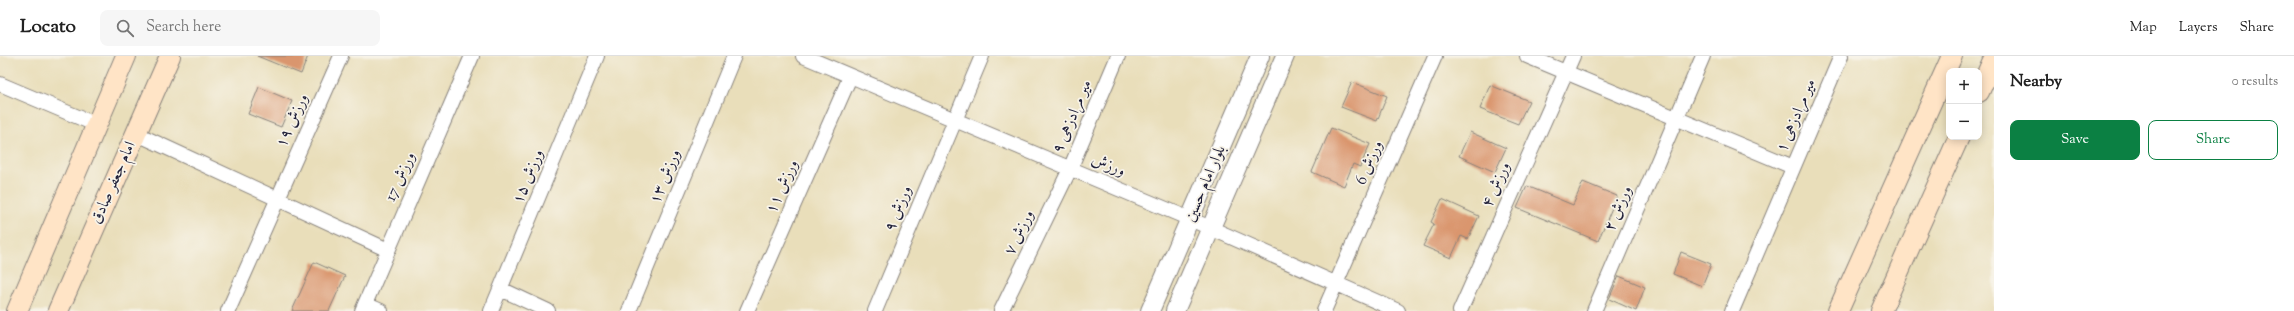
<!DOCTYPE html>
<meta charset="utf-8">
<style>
body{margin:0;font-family:"Sorts Mill Goudy",Amiri,serif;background:#f6f6f6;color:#222}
.controls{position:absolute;right:12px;top:12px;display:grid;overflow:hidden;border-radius:8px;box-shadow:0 2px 10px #0003}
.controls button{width:36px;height:36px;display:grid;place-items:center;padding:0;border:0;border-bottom:1px solid #e0e0e0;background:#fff;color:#222;font:20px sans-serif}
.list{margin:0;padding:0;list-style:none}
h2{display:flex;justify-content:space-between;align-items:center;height:52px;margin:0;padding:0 16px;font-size:17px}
h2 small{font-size:13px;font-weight:400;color:#767676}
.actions{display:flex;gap:8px;padding:12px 16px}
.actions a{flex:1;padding:9px 0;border:1px solid #0b8043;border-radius:8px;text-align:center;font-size:14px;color:#0b8043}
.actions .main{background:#0b8043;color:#fff}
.icon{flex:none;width:22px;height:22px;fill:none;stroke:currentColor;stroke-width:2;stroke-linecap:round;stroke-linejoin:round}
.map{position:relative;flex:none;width:1994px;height:255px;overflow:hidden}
header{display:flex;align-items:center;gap:24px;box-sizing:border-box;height:56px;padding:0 20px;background:#fff;border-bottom:1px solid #e0e0e0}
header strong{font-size:19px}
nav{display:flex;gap:22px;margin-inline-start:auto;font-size:14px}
.search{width:280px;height:36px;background:#f6f6f6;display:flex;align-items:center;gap:10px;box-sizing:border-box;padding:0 14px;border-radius:8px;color:#767676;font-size:15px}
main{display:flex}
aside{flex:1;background:#fff}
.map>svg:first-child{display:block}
.building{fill:#da966e}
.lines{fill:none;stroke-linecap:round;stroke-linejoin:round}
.minor-casing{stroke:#86807a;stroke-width:16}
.tertiary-casing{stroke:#86807a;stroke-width:20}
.secondary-casing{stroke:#86807a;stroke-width:22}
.minor{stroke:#fff;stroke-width:14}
.tertiary{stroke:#fff;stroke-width:18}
.secondary{stroke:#ffe4c6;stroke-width:20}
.labels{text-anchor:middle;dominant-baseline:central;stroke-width:3.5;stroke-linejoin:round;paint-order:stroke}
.street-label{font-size:16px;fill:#22223b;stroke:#f7f3e8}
</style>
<header>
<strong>Locato</strong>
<div class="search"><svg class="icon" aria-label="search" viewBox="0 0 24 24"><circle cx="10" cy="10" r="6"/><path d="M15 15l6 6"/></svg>Search here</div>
<nav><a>Map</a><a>Layers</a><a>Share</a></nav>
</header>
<main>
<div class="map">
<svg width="1994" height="255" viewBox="0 0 1994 255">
<rect width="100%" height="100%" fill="#f7f3e8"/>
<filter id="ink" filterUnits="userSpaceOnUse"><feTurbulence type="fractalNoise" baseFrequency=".025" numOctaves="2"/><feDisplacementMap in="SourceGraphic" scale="8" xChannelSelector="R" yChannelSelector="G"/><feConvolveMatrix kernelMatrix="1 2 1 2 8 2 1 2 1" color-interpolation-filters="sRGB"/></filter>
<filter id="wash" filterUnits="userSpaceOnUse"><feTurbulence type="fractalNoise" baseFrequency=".012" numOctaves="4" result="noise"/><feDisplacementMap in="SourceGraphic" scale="16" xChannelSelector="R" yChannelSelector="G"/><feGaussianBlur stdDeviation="0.9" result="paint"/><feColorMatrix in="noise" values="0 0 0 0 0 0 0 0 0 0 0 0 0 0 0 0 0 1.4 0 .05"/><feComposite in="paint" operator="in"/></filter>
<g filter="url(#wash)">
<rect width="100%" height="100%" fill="#e9deba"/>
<g id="blocks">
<path class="building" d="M257,0h51l-7,18z
M1352,26l35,14 -10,25 -36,-14z
M1490,29l39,16 -11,23 -38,-15z
M259,31l33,14 -11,26 -33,-13z
M1331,72l39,16 -10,23 -7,-3 -9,22 -32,-14z
M1470,76l36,16 -11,24 -36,-16z
M1583,126l34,14 -19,45 -81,-33 10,-22 46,19z
M1442,143l37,17 -11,23 -7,-3 -10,22 -28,-12 11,-22 -3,-2z
M1681,196l30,12 -9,22 -29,-12z
M314,206l31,14 -16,35h-37z
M1619,220l26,11 -9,24 -27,-12z"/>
</g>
</g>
<g filter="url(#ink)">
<use href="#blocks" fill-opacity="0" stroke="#86807a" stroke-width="1"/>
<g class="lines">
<defs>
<path id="minor" d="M803,0l387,163 208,92
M1527,0l266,111
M0,28l97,41
M135,77l253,117
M501,233l47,22
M365,248l16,7
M228,255l113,-255
M362,255l110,-255
M491,255l106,-255
M629,255l105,-255
M747,255l103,-234
M875,255l107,-255
M1001,255l69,-142 48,-113
M1324,255l111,-255
M1460,255l113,-255
M1594,255l109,-255
M1732,255l109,-255"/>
<path id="tertiary" d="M1150,255l110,-255
M1175,255l110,-255"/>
<path id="secondary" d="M1979,36l15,-34
M17,255l109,-255
M58,255l112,-255
M1838,255l114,-255
M1881,255l78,-174"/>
</defs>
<use href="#minor" class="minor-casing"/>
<use href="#tertiary" class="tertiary-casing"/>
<use href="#secondary" class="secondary-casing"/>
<use href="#minor" class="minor"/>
<use href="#tertiary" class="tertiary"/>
<use href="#secondary" class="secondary"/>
</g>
</g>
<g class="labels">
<g class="street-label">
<text transform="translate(1797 60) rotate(-67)">میر مرادزهی ۱</text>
<text transform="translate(1073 61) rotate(-67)">میر مرادزهی ۹</text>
<text transform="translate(293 65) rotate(-66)">ورزش ۱۹</text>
<text transform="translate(1370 107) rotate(-67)">ورزش 6</text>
<text transform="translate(1108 110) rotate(22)">ورزش</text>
<text transform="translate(401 121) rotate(-66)">ورزش 17</text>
<text transform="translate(529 121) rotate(-68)">ورزش ۱۵</text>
<text transform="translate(666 121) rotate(-68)">ورزش ۱۳</text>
<text transform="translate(114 127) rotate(-66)">امام جعفر صادق</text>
<text transform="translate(1206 128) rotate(-67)">بلوار امام حسین</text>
<text transform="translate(1497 129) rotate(-66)">ورزش ۴</text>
<text transform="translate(783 131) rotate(-66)">ورزش ۱۱</text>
<text transform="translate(899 153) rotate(-68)">ورزش ۹</text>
<text transform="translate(1619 153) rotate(-67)">ورزش ۲</text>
<text transform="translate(1020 177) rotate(-64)">ورزش ۷</text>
</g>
</g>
</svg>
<div class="controls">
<button>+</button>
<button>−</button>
</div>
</div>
<aside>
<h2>Nearby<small>0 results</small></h2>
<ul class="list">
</ul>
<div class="actions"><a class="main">Save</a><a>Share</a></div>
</aside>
</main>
